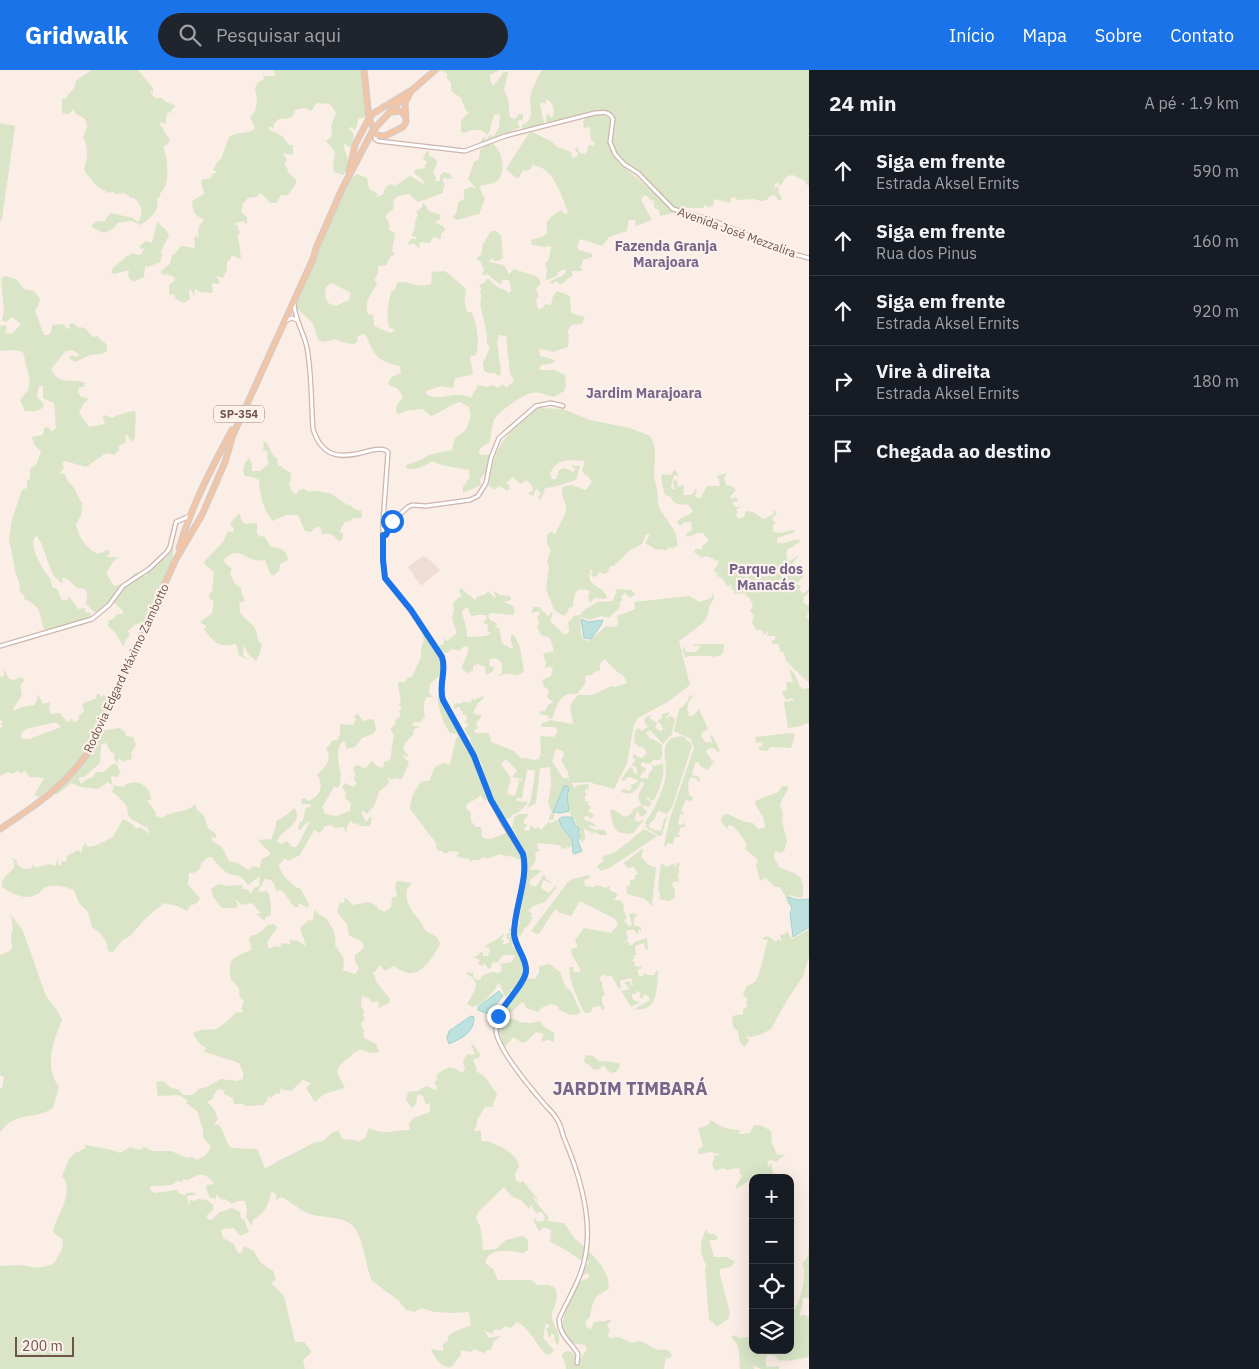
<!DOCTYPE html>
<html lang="pt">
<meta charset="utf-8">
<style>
body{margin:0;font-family:"IBM Plex Sans",sans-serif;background:#20242c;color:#f1f3f6}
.controls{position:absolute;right:15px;bottom:15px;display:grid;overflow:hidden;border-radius:10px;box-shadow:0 5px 20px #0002}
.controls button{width:45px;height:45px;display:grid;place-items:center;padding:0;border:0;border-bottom:1px solid #363941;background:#171b24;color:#f1f3f6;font:25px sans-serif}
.scale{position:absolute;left:15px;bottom:12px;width:59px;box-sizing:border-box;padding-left:5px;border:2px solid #70534d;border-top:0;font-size:14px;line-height:18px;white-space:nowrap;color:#70534d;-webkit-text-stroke:4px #fdf2eb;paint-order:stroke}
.stop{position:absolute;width:15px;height:15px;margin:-11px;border:4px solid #1a73e8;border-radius:50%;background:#fff}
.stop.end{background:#1a73e8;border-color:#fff;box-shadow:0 1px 5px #0008}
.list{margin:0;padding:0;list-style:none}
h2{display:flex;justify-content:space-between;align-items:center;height:65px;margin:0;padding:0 20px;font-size:21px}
h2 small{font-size:16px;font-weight:400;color:#9ea1a6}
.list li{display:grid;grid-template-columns:32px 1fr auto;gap:15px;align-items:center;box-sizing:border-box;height:70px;padding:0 20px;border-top:1px solid #363941}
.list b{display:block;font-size:19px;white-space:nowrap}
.list p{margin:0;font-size:16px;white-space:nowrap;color:#9ea1a6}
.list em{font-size:16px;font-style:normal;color:#9ea1a6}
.icon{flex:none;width:28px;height:28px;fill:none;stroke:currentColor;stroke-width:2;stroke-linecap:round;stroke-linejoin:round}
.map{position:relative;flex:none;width:809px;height:1299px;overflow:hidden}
header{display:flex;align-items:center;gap:30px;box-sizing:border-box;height:70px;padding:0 25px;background:#1a73e8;color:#fff}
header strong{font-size:24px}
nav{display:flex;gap:28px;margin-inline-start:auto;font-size:18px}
.search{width:350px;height:45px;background:#20242c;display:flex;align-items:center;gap:12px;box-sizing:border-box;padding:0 18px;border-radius:28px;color:#9ea1a6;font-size:19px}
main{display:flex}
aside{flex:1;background:#171b24}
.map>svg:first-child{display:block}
.residential{fill:#f0ded5}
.green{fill:#d9e5c6;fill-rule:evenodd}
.water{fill:#bce1df;stroke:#a4d1cf}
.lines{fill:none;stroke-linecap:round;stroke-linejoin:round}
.secondary-casing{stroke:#ceb5ae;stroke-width:5.5}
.primary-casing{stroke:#d4cbca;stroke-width:7}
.secondary{stroke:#fff;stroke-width:3}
.primary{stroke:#f1c5a5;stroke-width:4.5}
.primary-bridge-casing{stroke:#d4cbca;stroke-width:7;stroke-linecap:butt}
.primary-bridge{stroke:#f1c5a5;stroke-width:4.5}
.route{stroke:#1a73e8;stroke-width:6}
.labels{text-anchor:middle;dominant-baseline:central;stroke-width:4.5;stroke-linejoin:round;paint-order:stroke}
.shield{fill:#fdf2eb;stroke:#9a837c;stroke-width:1}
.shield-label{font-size:11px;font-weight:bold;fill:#70534d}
.street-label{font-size:12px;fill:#70534d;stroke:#fdf2eb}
.neighbourhood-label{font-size:14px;font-weight:bold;fill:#77668c;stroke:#fdf2eb}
.district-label{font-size:18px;font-weight:bold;fill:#77668c;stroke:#fdf2eb}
</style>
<header>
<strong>Gridwalk</strong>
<div class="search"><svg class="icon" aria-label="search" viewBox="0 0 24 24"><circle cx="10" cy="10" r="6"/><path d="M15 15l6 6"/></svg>Pesquisar aqui</div>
<nav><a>Início</a><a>Mapa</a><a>Sobre</a><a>Contato</a></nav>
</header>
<main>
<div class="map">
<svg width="809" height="1299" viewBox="0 0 809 1299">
<rect width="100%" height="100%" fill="#faeee6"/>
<path class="residential" d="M423,486l6,3 11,11 -19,16 -13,-19z"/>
<path class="green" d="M91,0h47l15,18v4l-2,-1v3l5,4h6l2,3 12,5 -4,3 -1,4 -3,-1 -1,2 -2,10 -6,-2 9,16h2l-1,5 -6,4c4,7 6,27 3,36 -1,6 -6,8 -7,15l-2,1c3,14 -8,19 -16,26l-10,-4 -13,2 -4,5 -10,5 -11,-5 -1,-3 3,-3 10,-1 5,-8 23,5 5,4c6,-8 4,-18 -4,-24h-3l-6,-5 -10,1 -2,-3 -4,2c-12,-5 -18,-13 -25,-23 3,-10 5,-23 -1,-33 6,-12 6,-18 -7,-23l-3,-5 -4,5h-5l-2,-2v-13l5,-1 1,-3 6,-7 2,-7z
M272,0h90l3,19v28l-7,2 -1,7 -2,4 -4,-3 -2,1 5,7 -1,11 -4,1 -6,-4c2,12 11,22 0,32l-8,-3 -2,-3 2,-17 -9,-11 6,-5 -1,-10 5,-13 -6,-9 -13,-1 -6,8 -7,-3 -9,2 -2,6 -3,2 -11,1 -5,5v5l-4,-3 -2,3 14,7 7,9h4v10l-10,-2 4,7 -3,5 3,2 1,5 8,8v3l-8,12h-7l-5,8h-6l-9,-10 -5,4 -8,1 -5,6 -2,8 6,5v7l-5,-3 -9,3 4,1 3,8 -3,2 2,7 2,17 -10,-4v4l-4,3v8l-4,8 -7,-2 4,6 -3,2 -5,-1 1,10 -13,-1 -5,-3 -1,8 -3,-8 -2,2 1,8 -6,4 -8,-4 -2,-5 -4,1 -1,-2v-8l6,-5 -1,-3 -4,-2 -9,-1v-3l9,-7 2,-9 4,-2 5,-7 14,2 -1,-10 2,-2 3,3c-2,-9 -1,-13 5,-19 -11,-7 -10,-6 -12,-19l12,-7 -3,-14 10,-2 2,-4 4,-2 -4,-2 4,-8 4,-3 8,-22c8,-6 20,-2 26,-9l-5,-10 5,-7 2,-10 -2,-13 3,-6 6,-3 -2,-6 2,3h11v-3z
M438,0h62l-10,5v4l2,6h2l10,-13 3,-1 1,2 -4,17 4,9 2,18 5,2 4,-5h4v5l-5,2v3l2,3 -20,10 -22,8 6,-8 2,3 4,-5 4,1 5,-8 1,-14 -6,1 -5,17 -2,3 -6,-5h-10l-6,3 -4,-1v-12l7,-7v-2h-2l-5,-13 -10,-7v-8l-4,-5v-5l-6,-2 -7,3z
M542,0h267v116l-3,-2 -1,-3 -12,-6 -6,1 -7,10 -2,-4 -4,3 1,3 3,-2 1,3 -1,3 4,5 -1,3h-3l-3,-5 -5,1 -3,4 -6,1 -8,-2 -17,1 1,-3 -6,1 -1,5 -16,-4 -1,7 -5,1 -3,-2 -2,3h-27c-15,-9 -23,-26 -36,-36 -10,-8 -20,-12 -26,-24 -6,-13 12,-37 -13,-38l-55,14 1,-11 5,5c4,-8 1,-15 -6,-19v5l-5,-2 -1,3 4,17 -2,3 -20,4v-4c13,-6 8,-15 8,-26 0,-6 8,-24 12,-29z
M602,45h4l4,4c2,24 -9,20 9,43l55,49 -1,2 -13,3 -1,-6 -5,-2v-8l-3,1 -4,-5 -3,-1 -3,5 11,20 -16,6 -1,-6h-6l-1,3 -1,8 -18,6 -7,9 -22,-7 -3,8 2,3 13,4v3l-9,3 -1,5 -3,2 4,2 -2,2h-10l2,5 -5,2 -7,7 -5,-4 -4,3 -2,-2c5,-5 12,-4 16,-10l-1,-3 -7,3 -1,4 -11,4 1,-11 -2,-5 4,-5 2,-12 -1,-1c-6,2 -12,-1 -18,-1l-1,-5c3,-2 13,-2 15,-6 1,-1 1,-9 1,-12l4,-5 10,-7 2,3 4,1 1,-2c-7,-17 -14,-45 -36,-47l-1,4 -5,2 -3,-1 -4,8 -4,-1 -9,-8 23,-36 3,-1 19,9 6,6 14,5 1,6 5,-2 1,-3 -3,-3 2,-3 3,6 6,1 3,-9 6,1 -1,-4 -3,-2 -1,-13 -6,1 -1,-7c4,-6 12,-6 19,-6z
M0,53l15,3 -13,93 -2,2z
M493,74c10,8 15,31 1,39 -5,2 -11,1 -15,4l6,12 -6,15c-4,1 -21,6 -23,6l-3,-3 4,-6 1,-9 6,-3v-9l7,-3 5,1 -8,-9 6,-17 5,-3 1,-9 7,-5z
M427,81l2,1v4c13,4 7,9 4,17l3,4 -1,4h5v-6l4,-3 6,2 2,4 -1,1 -7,-1 -2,1 3,6 -2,3v5l-25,9 -9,-8 -11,2 -4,4 -1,9 -8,7 5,9 -1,5 6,3 -3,17 3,5 -4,1 -5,9 -8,1v7l-4,7 3,4c-5,10 -14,18 -9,30l5,1 1,11 17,7 4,-3 -6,-3c-3,-10 -1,-27 3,-37l2,1 4,-9c12,-1 21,7 33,2l1,-12 13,-1 18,15 3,3c-1,8 -3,16 2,23h3c6,10 9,32 5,43l-4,1 -2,2 3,14 -2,3 -16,3 -2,10 -12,-2 -15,5v3c13,9 30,-5 45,4l7,-13 8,2 6,-2 6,3 5,-4 3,4 8,-7 -4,-8 -4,-37 -7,-1 -2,6 4,31 -2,4 -5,-3h-6l-4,-2 -1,-8 7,-15 -3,-4c1,-12 -4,-25 -6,-36 -2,-6 2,-10 -1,-16l1,-4 -2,-3 5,-2 4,-5 9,9 8,3 4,3 2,-2 -2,-11h-7l-1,5 -14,-11 -2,2 -3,-2 2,-5 -4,-8 -4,-2 5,-4 2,-11 8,-13h5l5,4 2,23 -5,3h-4l-2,-3 -3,4 15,3 5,9 5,-5 24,8 3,6 -5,6 3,7 -3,4 2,9h3l5,-5 5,1 2,-9 4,-5 13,5 1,17 14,4 -3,7 -10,1 -5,6 2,3 -1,13 -15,5 -11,-3 -3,1 1,6 15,4 -2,3 -12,2 -2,5h15l11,5 1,10 -2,6 -10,6c-8,-2 -14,-6 -23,-4 -7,1 -35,20 -37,27 -3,7 -2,15 -5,23 -5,3 -10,4 -10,10l2,2 11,-1 -5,17 -7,8 1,6 -18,8v-6l7,-10 -1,-7 -28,-5 -9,-4c-8,5 -16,10 -26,7v-3l15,-5 7,-5 24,-5 3,-12 11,-8 5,-14 -2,-9 -9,-5c-10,2 -19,11 -29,14l-8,-7 -18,2 -6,3 -3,-2 1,-7 6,-8 -5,-8 -9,-4 -1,-3 4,-5 9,-4 -1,-7c-14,-2 -25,-8 -30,-21 -2,-5 -2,-7 -6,-11l-6,2 -1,6 -3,2 -9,-1 -10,-4 -10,3 -7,-2 -5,-16 -16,-16v-8l3,-9 49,-111 8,-6 10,4 2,11 9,5 -2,3 8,-3 -1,-2 4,-6 4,-2 4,2 15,-10 14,8 -1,-4 -9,-7 1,-3 10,-2v-3l2,-3 -3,-2 -1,-3zM332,213l19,10 -2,7 -13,6 -8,-3 -3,-7 1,-9z
M423,132l6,9 12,4 -1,4 -5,3 9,5 1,3 -4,4v4l-2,2 -1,-2 -5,-1 -3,6 -9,-1 -2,3 1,4 -7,-6 -3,2 -2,-2 3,-4h5v-2l-4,-1v-2c5,-5 1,-12 6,-19l-2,-3 6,-5z
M157,152l9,8 3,5 -8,16 1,5 -2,6 -12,5 -3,-1 -1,11 -11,5 -5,-6 1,-6 -14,4 -4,-1c2,-9 12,-11 15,-17h3l3,-3 6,2 4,-1 2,-6 -3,1 -1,-3 6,-5 6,2z
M5,206l11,3 8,10 9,2 7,7 -1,6 -4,7 9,24h5l2,-3 1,-7 12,-1 2,4 4,1 -1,-5 4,-1 5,4 7,1 8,9 4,-1 10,9v6l-6,3 -11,1 -15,7 -6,-4 3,-3 5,2 2,-3 -7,-4 -6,1 -15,18c9,18 20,8 34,14l-1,4h-5l-1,5 3,5 6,1 1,2 -5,4 -4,9 10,14 16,-3 -2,-7 1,-2 9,3c3,-3 17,-7 22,-7 2,9 -1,17 0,27l-3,4 -4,-6 -3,-2 1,8 -7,4v4l-5,5 -8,-2 -20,14 -21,-6 -3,3 2,4 -4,5 5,1c1,6 5,9 9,14 3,5 4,10 8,15l-1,13 -5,8c2,12 10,25 22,30l9,-4 3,2 -3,5h11l-5,5 -7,11 8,13c2,-1 5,-1 8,-2 9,-4 10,-14 21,-11l3,5 1,-6 15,-13 4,-1 7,-10c3,11 -14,45 -20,58l-4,2 1,4 -5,11c-11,1 -9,1 -17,8l2,4 -5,6 -1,6 -10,-16 -6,-5 1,-6 5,-1 3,-5h6v-3l-12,-11 -13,12h-4l-8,-8 1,-11 -2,-4 -8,-1 -11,-10h-4l1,4 -2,1 -8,-8 -12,-32 -4,-7 -3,2c-4,12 10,33 17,42l1,7 5,2 5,11h5l2,-4 9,13 6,-1 2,5 4,-1 1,3 -9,11 -4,-2 -31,9c-11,-16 0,-24 -23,-34l1,-3 -5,-4 -1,-10 -3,-7 -7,-36 3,-20 10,-29 5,-2v-7l3,-3v-9l6,-4 5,-13 -7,-8 -2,-7 11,-2 1,-7 4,-1 4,5 4,-4 -2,-25 -11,-5v-12h-4l-2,10 7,9c-4,8 -11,6 -19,6l-5,-11 8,-10 2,-9 -7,-29 -9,-2 -14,1v-25l4,-1 3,2 -2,6 7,1 9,-10 -9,-7 -6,5 -4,-2 2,-10 -3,-31z
M538,338l25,1 27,11 40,8 20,8c8,13 4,24 4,38 0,5 2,10 3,15 1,5 0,10 1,15 5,15 21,25 19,42l-5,2 -3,-1 -4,4 -2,-2 -6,1 -12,-7 5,-8 -4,-1 -4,10 -13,7 -15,15h-4l-2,6 -3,2 -6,-2 -2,4 -4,1 -2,-3 2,-3 -2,-2c-7,19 12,15 16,28l-2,2 -11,-1 -4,5 -2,-6 2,-6c-16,-6 -16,5 -17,16l-5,1 1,2 -5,6 -10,-6 -8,-21 3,-23 -2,-5 4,-11 -4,-6v-9l4,-4 4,4c3,-9 11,-19 11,-28 -1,-8 -5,-11 -4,-20l9,-2 15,5 6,-8 -4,-6 -4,-2 -2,-4 3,-9c-15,-1 -29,-3 -35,13l2,5h4l3,-9 5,-2 10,4 1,-4 -3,-1 -1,-2 9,1 -4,14c-9,3 -23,8 -31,8l-4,12 -3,-2 3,-4 -4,-5h-1l-3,7 -4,-2v-2l4,-1 -1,-6 -6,-5 -5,4 -9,-7 -3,4 -3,1 4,4 -2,5 -9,-5 -5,4 -2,-3h-3c1,-12 4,-28 10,-39 8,-15 25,-31 39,-40z
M262,370l5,3 7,14 3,1 1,8h3l4,4 5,2 1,7 -2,4 2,7 5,5 3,-5 5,-1 5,3c6,-3 15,1 21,1l19,13 2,-1 2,3 6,3 2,-1 1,8h-9l-3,3 -5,1 -6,10 4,1v5l-2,3h-3c-3,-6 -9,-9 -16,-7l-2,-8 -5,2 -4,4 -6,-1 -7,-16h-12l-13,6c-10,-10 -13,-27 -14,-41l-6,-3 -8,-1 -2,-5 2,-8 4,-5 3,6v7h8l9,-7 -2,-6 1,-6 -5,-2 1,-6z
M675,400l4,6 -5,-1 -3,11 1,3h3l-2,-7 3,-3 2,8 4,-2 2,1 -1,7 1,2h8l3,-6 2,1 -2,6 5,3 7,-13h13l-1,-7 -3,-3 11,-3 -3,5 2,7 5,1 5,4 -6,7 2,2 3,-2 3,2v2l-5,1v2l3,3 5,-1 -5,4 2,2 -2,3 2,4 6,-2 2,-6 7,1 11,7 10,-5 -1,-5h1l3,5 -5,4 1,3h3l-3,5v5l6,2 14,-3 2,2 -18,6v5c9,2 14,-5 23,-3l-1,3 -4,1 -1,2 -6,3 -2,5 1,5 3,2 9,-6 -7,9 2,8 3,1 -1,3 7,-1 1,1 -8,8 5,2 -2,3 4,5 6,-5v3l-5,5 -1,5 4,3h2v7l-3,5 3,2v64l-23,-22 -2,-8 -5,-2 1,-2 -2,-5h-6v-3l3,-1v-4h-8l2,-6 -5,5 -1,-4 -7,-1 -4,-8 2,-7 -4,-4 3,-6 -4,-8 -3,-1 -1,-3 -10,1 -1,-3 -2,-1 -1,-6 -3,3 -6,-9 -5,-2 -1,-2h5l-6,-2 -1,-2 4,-6 1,-4 -2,1 -10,-5 -5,2 -8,-6 1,-3h8l-1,-3 7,-5 -6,-8h-5l-10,4 -2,-1 1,-3 5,-3 -1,-8h-6l-5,4 -3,-4c5,-6 10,-5 16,-11l-5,-7c-7,2 -15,0 -17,-7l-6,-2c-1,-6 -5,-13 -3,-21l10,1 1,-4z
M238,444h2l1,5 4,5 12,-1v11l4,3 3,-1 7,11c9,0 16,3 17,13l-8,4 -1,7 -5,4h-3l-6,-15c-3,0 -6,1 -9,0 -12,-1 -18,-15 -32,0l1,3 7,6 -2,4 5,11 6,4 1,7 3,6 -6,2c1,4 0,9 3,12 9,11 15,9 16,26l4,3 -2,9 -4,8 -8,-7 -4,-9 -1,10 4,5 -8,-5 -3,-11c-19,4 -21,-1 -32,-15l2,-1v-2l-6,-4 12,-9 2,-12 -4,-2 -1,-6 3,-1 2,-20 -9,-7 -1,-3 19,-20 5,-11 5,1 1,-3 -4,-5z
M461,518l14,12 2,-3 9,-3 2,-3 7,7h1l-2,-7 6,4 10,1 1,4 -7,2 9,4 2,4 -2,5 -22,-2 -2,1 -1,2 2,4 8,4 -4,3 5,1 3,15 9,6 2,-2 -2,-6v-6h3l6,12 4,24c-4,5 -10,5 -14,2l-13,3 5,-3v-9l-3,-4 -6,-2 -4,2 1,6 5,1 -3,5 -6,3 -1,-9h-4l-3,-2 -5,2v5l-5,2 -5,-3 -1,-4 6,-13v-7l-5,1 -4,4 -7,-2 -5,4 -6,-1 1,6v15l-12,11 -1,9 4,4h-6c-5,6 -3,14 -2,20l-5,5 -8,1 1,3h5l1,2 -5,1 -1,6c-3,3 -12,9 -9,15 1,3 4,4 5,7l-7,-2 7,7 -3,8 -5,10 -4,-2 -6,2 -3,-3 1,6 -10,9 -5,14 -7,8 -4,-3 -2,1 5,10 4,-5 2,1 -2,8h-9l-5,-3 -3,1 -2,-4 -4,6 -1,8 -2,-7 -10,1 -2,-3 -7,1 -5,7 -6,-3 -14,25 -12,6 -3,-3 -6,7c1,9 11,17 18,23h3l9,16 -1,4 -9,-5 -1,4h-4l-12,-17 -6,1c-1,-7 -3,-12 -11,-12l-7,13 9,-1c4,5 4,17 4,24l-6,3v3l-9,-7 5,-1 -9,-10 -10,2 -7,-6 3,6 -2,3h-14l-9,-11 -2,-8 7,-5 11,2 14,-1 -1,4h5l4,5 3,-6 5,-2 1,-10 -12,9 -4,-5 -6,-5c-11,2 -20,-10 -26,-18h-3l-7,5 -3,8 -6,3h-4l-1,12 12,13 -3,5 -7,3 -3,5 -10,-5 -13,-3 -19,16 -15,17 -7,4 -11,13 -4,-3 -2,-9 -6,-8 -8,-6 -4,-15 -9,-9 -5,-13c-7,-3 -19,-6 -27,-3 -4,1 -6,5 -9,7 -13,7 -26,0 -36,-7 -1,-8 7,-14 12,-19v-7l-3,-3 5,2 2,5 5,4 9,-1 1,-4 2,4 14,-4 6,2 3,-8v7l2,1 2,-5 4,1 1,-6 11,-6 4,3v-5l3,-5h1l1,4 8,-1 18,-9 10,-18 9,5 4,5 4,-2 10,7 -3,-8 -2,1 -15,-9 -2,-3 -1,-9c-5,-5 -9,-11 -15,-14l2,-5 -6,-5 -10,7 -17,-2 -10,-4 -13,11h-4l26,-25 19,-38 20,-3 6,4 1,4 7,1 3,8 -5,8 1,4 -2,4 -2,-2 -4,3 -5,-4 -2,5 -3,-5 1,-4 -4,-2 -5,-9 -5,1 -1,19 -16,14h-5v3l2,4 7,-6h4l4,-6h8l9,-8h4l2,6 2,3 -4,4 -6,-1 1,9 11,2c11,-11 29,-1 28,13h-4l9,13v3l7,2c9,-9 24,-4 32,-14l2,6 7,6 4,12 8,6v4l-4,-1v4l10,6 7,14 9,2 10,7 6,-4 6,2 1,-8 10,-6 -13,-14 11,-1 2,1 5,-14v-5l12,-7 6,-6c11,15 -12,21 -17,33l4,3 6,-3 5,6h4c7,-8 8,-18 15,-26l-5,2 -6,7 -2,-1 2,-7 3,-2 3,-12 6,-2 -2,-2h-8l-1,-5 3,-1 5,3c12,-5 15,-17 8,-26 9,-10 16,-14 9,-27l2,-1 5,-7h5v-3l2,-1v-12l13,1 3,-5 -2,-4 4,-2 5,7 8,-2 3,1 2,10 -3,4 -11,4 -7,9 -9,2 -1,-7 -2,-1c-13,14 4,33 -5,47l-4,-1 -12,20 3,7 11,2 14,-5 1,-8 -6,-5 1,-5 -4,-6 3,-4 8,4 4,-3 -3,-5 1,-6 -2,-5 2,-2 3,-1 7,4 7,-8 5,5 6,2 1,-6 6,-2 4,-25 -4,-6 5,-5v-4l6,-4 -2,-4 3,-5 -4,-3 3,-1 -3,-20 2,-2 3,2 5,-5 4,-1 9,-20v-9l3,-8 -3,-9 3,1 14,14 6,-2v-6l3,3 10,-8 -5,-14 2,-9 -1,-7 5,-5 4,-1 -3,-6zM467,537l5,10 3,-2h11l1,4 -4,4 4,1 1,4 -1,3 4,2 -5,3 -19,1c1,-10 -4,-17 -5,-26z
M615,519l16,1 4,4 -5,4 -5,-5 -4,4 2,3 -3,2v5l-11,11 -8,-2 -12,4 -9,-3 1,17 2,5 6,2 17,-15 9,1 3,-3 -1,-8 18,-7 -1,-7 55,-6 11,6 11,-4 2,-5 1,6 -5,7 -1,9 -5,8 -24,18 11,44 -21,16 -31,17 -4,6 -7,39 -13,26 -26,-7 -17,1 4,5 2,-3 12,-1 -1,4 2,1 -5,1v3l3,1 -3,2v5l4,1 -2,3 4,1 -3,6 4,1 2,3 -4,3 -3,-3 -4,1 3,4h4l7,6 -9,-2c4,6 10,4 17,5l2,5h-7l-6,-3 -3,2 -1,-3h-3l-3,-3 1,11 -3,4c-4,-9 -3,-22 -12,-29l-3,-18 2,-8 -2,-2h-3c-5,12 -9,23 -11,34h-4v-3l3,-4 -4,-10 3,-18 -1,-18 -10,1 -4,35 -9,5 4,-9 4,-27 -1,-2h-7l-5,28 -2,1 -1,-2 -4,3 7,2 5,-1v3l-8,8 -7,3 -1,3 -8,1 -17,-36 -4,-19 -9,-16 -3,-10 -6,-9 5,-4 -5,-3 3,-3 -1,-4h-3l-1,-4 -3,-1 2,-2 -3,-1 -4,3v-6l5,-1 3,1v-2h6l3,1 1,-5 2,2 9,-4 1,2 -6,5 -5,10 5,2 3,-1v4l-5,4 2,6 -4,2 1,3h14l2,9 23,9 8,8 3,-1 9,2 5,-1 1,-5 7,4 -6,-4 -1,-18 14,1 4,-6 -4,-4h-13v-3l9,-4 23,4 -3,-19 8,-10h14l20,-9 2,1 13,-4 -4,-8c-5,-1 -14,-11 -18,-16l-5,5v6l-7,3 -1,2 -7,1 1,6 -9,12c-18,-2 -20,12 -25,25l-3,-1 -2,-3h-6l-2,-3 6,-1 3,-6 5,-3 -6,-5 2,-5 -2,-4 -3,-1 -2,-7 9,-4 2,-8 -4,-2 -4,3 1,-7 -3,-7 2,-2 9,-2 -4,-13 -9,-3 -4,-8 2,-4 -2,-6 3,-3 -2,-3 -5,2 -2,-1 3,-5h5l10,10 1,-4 3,-1 -3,9 15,14 4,-3 -1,-10 4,-3 1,-3 7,-1c5,-8 11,-8 17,-13l16,-1 2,-7h2zM556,679l7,2 1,4 -3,5 7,12 2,11 -2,-5h-5l-11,-17zM506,689l11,12 -5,6 10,2v2l-4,-1 1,3 -4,13 -8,-2 4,-16 -10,-14z
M693,574h31l-1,9 -2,2 -9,2 -1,-1h-22l-4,2 -2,-8 1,-4 2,6h10l4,-6v-1l-6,1z
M4,599l5,10 5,1 6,-3 5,3c-6,4 -4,9 -3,15l-9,14 1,2 8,-4 12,-2 3,-4 1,-7 5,10 7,-2 -1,6 2,6 9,-1 6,8 3,1 2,-4 3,4 6,-3 -2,-2 6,-6 -2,-7 14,-6 1,-4h2l2,3 2,-2 7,2c-2,8 -6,15 -9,22 -15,35 -31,57 -62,78l-3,-1 -1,-2 9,-16 -14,-1 -6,-7 -2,4 -5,-3 -5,3 -4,-2 -8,4v-49l3,1 -2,-4 2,-2 -3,-3v-43l2,1 2,-1zM52,653h5l4,4 -32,12h-6l-2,-2v-3l5,-5z
M789,599c6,3 9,12 11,18l3,2 6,-1v36l-3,-1 -5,3 -13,2 -4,-26 10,-2 -2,-2 -6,2 -4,-7 2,-3h3l-1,-7 1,-1h6z
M439,618c3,18 16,33 24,49 11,22 19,44 28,66l-1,2 -2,-4 -5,-2 -2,-4 -5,4 -9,5 -1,4 5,5v8l5,6h5l1,5 -1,2 2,4 8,1 15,-6 13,18 4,10 -15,-6 -1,2 -6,-3 -15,5 -2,-2 -5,3h-8l2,2h-2l-2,-3 -11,-2 -1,-1 2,-4 -9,-1 -5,3 -3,-3h-4l-2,-3v-5l-26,-34c0,-9 4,-18 11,-27l9,-2c4,-12 3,-14 15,-17l3,2 2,-1 6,-26 2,-1 -1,-3 -7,-1c-8,-12 -15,-31 -11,-45z
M690,625l3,1 -4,5 -2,9 2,2 -2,3 6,1 6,-7 9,20 -6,4 -1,2 4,7h5l3,2 -3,-8 2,-1 8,16 -2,1 -5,-4 -5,1 -2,3 6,9 3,-1 -7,10 -8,-4 -1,-4 -4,1 -3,12 7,2 1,4 -2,1 -1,-3 -6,-2 -3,6 1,12 5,3 -3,3 -5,-1 -5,11 4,3h-5l-2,10 5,1 1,-3 2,5h-5l-3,7 2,3h-5l-2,7 -5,-1 -3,4 -1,-2 6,-27 24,-70 -3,-9 -17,-8 5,-22c5,-2 9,-8 11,-14z
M670,642l-4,6 2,1v-2l3,-1 4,3 -3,15 -9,10 -13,-14 -4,3 4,6h3l9,6v12l-2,3h-6l-5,4 -8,-2v4l6,3 -5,4 -2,5 8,1 1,-3 -1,-1 5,-7 -2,-4 4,2 8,-3c2,12 -3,25 -9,37h-4l-1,-3 -3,1 6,5 -3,4 -5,-2 -2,2 3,2 2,4 -6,4 -6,-9 7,-3c-7,-8 -2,-12 2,-21l-1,-2h-2l-4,7 -7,5 -10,-2 4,-3 6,2 2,-4 -1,-2 8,-4 -9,-4 -5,1 2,2 -6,1 5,-9 5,-5 2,2 1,4h3v2l1,-1 -2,-7 -5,-2 5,-5 -3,-2v-3l2,-1 1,2 5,2 6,-4 -4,-7h-4l-5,-5 1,-11 3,-3 4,3 7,-5 -3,-1 -2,-4 2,-4 6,-3 -3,4 8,5 -2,5 7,4v-3l3,-1h-4l1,-3 -5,-4 5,-3v-4z
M792,663l3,2 -4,13 -20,-1 -4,4 -8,-1v-4l2,1 2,-4 -7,-1 -1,-5z
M682,666l3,1 1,3 4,2 2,4 -20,61 -5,7 -9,-3 -4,9 -5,4v3c5,4 8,3 12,4l3,-12 3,-3 -5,19 -3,1 -14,-9 2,-2 -2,-2c10,-15 21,-36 21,-54 0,-8 -3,-16 0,-24 3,-7 9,-8 16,-9z
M782,716h5l1,3 -6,11 -2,5 3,9 -1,7 5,20 -3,10 -3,2 -6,-2 -1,6 5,10c18,9 25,4 24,29l-2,2 -12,-3v5l4,5 -1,2 -5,-4 -2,-8 -6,-8h-4l-9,-9 -6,3 -4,-16 2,-5 -13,-11 2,-4c-4,-7 -8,-13 -14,-19l-4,-1 -2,4 -6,-7 2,-7 5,-1 17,8 8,1 5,6 5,-1 2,-1 -2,-10 -7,-11 -1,-5 23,-9z
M634,738l3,4 -3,8 5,2 5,-3 -1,2 -10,12 -5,1 -10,-2 -5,-6 -3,-16h4l11,7 6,-3z
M519,744h10l-5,6v4l4,1 -4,3 1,3 5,-1v-4l3,1 1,2 5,-2 2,4 3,-5 3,-2 1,-2 3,1 8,-4 2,9 11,11v7l-3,2 -3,-3 1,4 -5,-1 -3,-3 -22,-2 1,6 4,1 -4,1 -3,3c3,7 -3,11 -6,16h2l1,-2 1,3 3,-2 6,2 -11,8 -2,5 6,3 7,-9 -1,-2 4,-1v3l8,6 -10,-4 -2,8 8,5 6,-7 1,2 -11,14 -12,4 -5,5 4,2 -2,4h3l-6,10 -3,1 -1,4 -3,4 -3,-2 10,-64v-12l-2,-7 -13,-23 2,-11z
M644,759l13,7 -46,31 -10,4 -4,-5 7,-5 -2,-4 15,-6z
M642,779l1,1 -2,7c4,5 9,10 15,10l-4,39 -7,-7 -18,-5 -1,-7 4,-2v-5l5,-1v-4l3,-1 -4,-7 -7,1 -3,-5z
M661,793l6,4 8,-4 -1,5 4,-5h2l-2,6 2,3 -2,2 1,8 -5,-1 -2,4c3,3 4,10 2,14l-6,2 -9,-2 1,-4 -2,-7z
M589,805l1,2 -6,4 1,5 8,1 4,-2 9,3 3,-2 1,1 -1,3 9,4 -4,6 9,1 -2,2 3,1 -1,3 4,11 -3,3 5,5 3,-1 -3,-11 5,-1 3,2 -3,4v6l7,2v4l-3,-2v6l-4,-5h-7l-1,2 2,6 -4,5 4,-2 2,4h2l3,-3 12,-4 1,12 -3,-1 -1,-6 -9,3 1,9 -3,1 2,2 -3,2 3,3 -1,3 8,1 -1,2 -4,1 2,6h3l3,-3 3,2h6l2,-4h2c-1,18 0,42 -24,38l16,-9 -1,-3 -4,-3 -3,4 -3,-1 2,-4 -4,-2 -1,3h-4v4l3,3 5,1 -9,5 -10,-16 9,-2 -6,-6 6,-2 1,5 2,-1 -2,-7 -11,3 1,7 -2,1 -8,-14 -3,2 -4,-3 -5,4 4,6 -1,2 3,9 -3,1v6l3,6 -3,2 -2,-4 -7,1 -3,6h-5c-6,-9 -18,-37 -15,-46h3l1,5h5l2,-2 -9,-15 -1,-6 7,-2 -3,-7 9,-12 27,5 7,-9 -3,-5 -35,-18 -9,15 -11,-3 -5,-4 -16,25 -4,-1 -4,-2 37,-49 4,-3z
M397,811l15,2 -5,6c-3,17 7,23 15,35 1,2 2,5 4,7 6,5 12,3 14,13 -5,10 -16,28 -28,29 -6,1 -13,-4 -19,-7l-8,5 -5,-6 -5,7h-2l4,11 13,16 -1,4 -11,5 1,-5 -3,-2 -4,2 -2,-4 -8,-3 -1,10 3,5 -1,5 2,2 -4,6 2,6 2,1 -2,2 1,5 12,6 3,8c-18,4 -14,-11 -32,7 -5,4 -8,7 -10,13l8,16 -21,6 -9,8 -9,-14 5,-5 -8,-3 -12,11 -7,-1 -4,-2v6l-3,-1 -7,5 -2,-3 -1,6 -4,4 -17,1 -3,-2h-9l-1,-6 -9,-4 -1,-5 -6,1 -5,9 -5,3 7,7 4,10 -4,5 5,1c6,7 6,17 12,23l26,1 8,19c8,-3 10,-6 17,-9 10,-5 19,-9 29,-15 4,-2 8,-2 12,-3 6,-4 8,-11 16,-10l3,8 12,1 4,2 7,-4 4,-10c13,8 27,1 41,2l-1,-6 4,-6 17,-6v-9l-4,2 -3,-9 -4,-2 -2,2 -1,8 -4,4 -6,-8 2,-8 10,-1 8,-5 10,4 1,-4 -3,-3 4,-5 -3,-1c10,-10 16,-13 27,-4l3,-4 -2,-8 4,-7 5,1 3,-1 -4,-9 2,-1 8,12 -8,4 4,9 -1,2 8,5 13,18 -5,13h-7l-5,9 -2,1 -2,10 -2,3 3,2 2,-2 2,1v9l3,2 3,-1c12,5 29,11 32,25l-4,8 1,6 4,3 3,-2 13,16 2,6 -4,-6 -1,1 16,20 -2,3 17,2 10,15 14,12 14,16 6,13 1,10c-16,7 -16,13 -19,28l-5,5 2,6 4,1 3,-7 12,-1 2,-2 3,2 -4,4 3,6 -2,3 1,4 10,-1 13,6c11,-6 17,6 28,7 2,0 5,-1 8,0l4,5 -3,4 -3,-2 -2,12h-98l-1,-6 -3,-7 2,-4c9,-3 11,4 16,8l7,-11 -2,-4 -13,-2 -8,-13 -2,-7 13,-41 4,-5v5l11,-5 -3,-4 -5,3 -1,-3 1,-4 7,-7 -2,-2 -6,1c-4,-4 -24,-17 -31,-19l1,-12 -7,-3 -5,4 -6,-11 2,-2 3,4 6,-1 1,-3 -3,-6 -6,1 -5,-8 -2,4 -7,-8 -11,-5 -7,-9 -25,24c-4,8 -3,8 1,15 1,3 3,21 3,24l13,-1 10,-9 17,-4 5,4v10l-5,3c-12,-2 -34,-7 -38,10l8,6 5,11h33l6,5h12l6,3c6,13 -5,21 -3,31 3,11 10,13 6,26l-3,-3 -1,-7 -3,-2v4h-2l-3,-8 4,-3 -4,-3 -3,15 11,12 -2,3 -5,2c-12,-10 -15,-25 -30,-33l-6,6 -5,-2 -6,4 -5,-1 -3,5 -8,-4 5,8 12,-2 -7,5 -3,9h-3l-4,3 -9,-4 -5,3 -9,-2c0,6 -1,6 -5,11 -2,2 -3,5 -5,6 -9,2 -18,-11 -20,-18l12,2v-7l6,-4 -2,-3 5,-4 19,-8 -2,-13 -17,1 -17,-1 -14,-4 -7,4 -8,-2 -8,-10 -26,-19c-7,-16 -7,-35 -16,-51 -10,-16 -32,-11 -46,-16 -9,-3 -18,-11 -26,-16l-3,-1 -5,3v-6l-5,-3c-1,13 -7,22 -18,29l-1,6 -6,-9 1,-6 -2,-10h-7l-6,3 -7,-5 -3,1 -6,-6v5l-6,-1 -4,-10 1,-4 4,1 3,-2c-10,-11 -13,-10 -26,-3l-5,-1v3l-6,-1 -5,4 -20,1 -2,1v3l5,3 22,-3 1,3 6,2c4,-2 7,-4 12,-1l-1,1 -8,1 2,11 1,-7 6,1 1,-2 10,1 6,5c1,6 -2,7 -6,10v3l3,2 3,-1 5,-6 14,-5 8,4 1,7h3l5,13 -9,4 -6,-8 -13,1 2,9 11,6 4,9h3l3,-7 10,5 6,11 13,9 3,9 -5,3 13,13 11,46h9l7,9 -1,3 -7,6 2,9h-305v-103l21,-1 16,3 14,-3 4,-3 6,-11 2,-5 -1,-7 -8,-6 -1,-3c5,-17 22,-38 9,-54l7,-17 8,-8 2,2 2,-3 5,-2 -2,-3h2l26,5 8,3 10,-6 10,3 4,-3 9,4h18l16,7 5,-1 5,3 9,-5 5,-8 -8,-10v-7l-6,-19 -11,-8 2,-2 -9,-6 -21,1 -2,-14 7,-1 7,6 9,3 4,5h9l7,-6 7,-2 15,-8 15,2 7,-2v-7l-4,-9 -37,-12 3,-1 1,-2 -6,-4 -7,-10c8,-7 15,-3 24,-5 4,-3 16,-12 18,-16l9,-1 -3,-3 3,-8 -5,-5c2,-8 -2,-11 -8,-16 -4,-25 3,-21 21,-31l-3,-9 1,-4 8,-2 10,-9 6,-1 3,4 -10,14 2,7 6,-3 7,1 -2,-3 2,-1 8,1v-5l4,2 2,-1 10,6 -6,-18 9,-8 4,1 1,-11 6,5 6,3c7,12 10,13 9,27l9,14 -1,11 12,4 4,-6 -4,-7v-6l7,-5 2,-4 -4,-6 -8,-3 -3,-2 -2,-11 -10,-12 3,-10 4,1 1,-6 8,8 16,-3 8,4v2l8,4 6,-5 1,-9 5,-2 -2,-10z
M11,845l12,16 23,65 12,16 4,8c-9,21 -18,47 -3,67l-6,21c-19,13 -39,2 -53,25v-50v5l2,1 2,-12 -4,-2v-120l8,-3 4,-4 -1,-14 2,-5z
M514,858l-2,18c14,11 14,30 4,42l-6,2 1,2 -6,5 -6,-15c-4,9 -17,24 -27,25l-5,-3 8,-14 1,-6 -3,-6 -6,-4v-2l4,1 3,-1 -1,4 4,4 4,-1 1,-3 9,-4 9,1 2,-6 -2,-3 12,-2 3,-7h-12l-5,7 -6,1 -1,5 -2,1 -5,-6 -1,3 -5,-2 2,-4 -8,-3 5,-1 4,-4h2v4h5l2,-6 -1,-3 -5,1c4,-6 13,-7 19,-14l1,1 -3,5h4l-4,5 8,-2v-4h-3l1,-2 -1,-2 3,-3 2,2 -2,3h2v-5l-3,-3z
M809,859v28l-6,19 -17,26 -15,27 -9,5 -11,3 -5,-1 3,5 -4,6c-6,-3 -6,-9 -7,-16l-5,-4 -1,-11 11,-2v-5l4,-2 -1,-4 2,-3 -5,-6 4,-8 8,-4 4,-8 9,-35 -4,1 -1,-2 5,-2 8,6 2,-3 4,3 -2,-7 5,-1 2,-3 5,8z
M549,894l11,8 5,14 7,7 8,18 -1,3 -9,1 -11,-5 -1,-4 -7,-2 -10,4 -3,4 -12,-4 -2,-6c-7,2 -9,9 -16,12l-4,-2v-3l21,-28 3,-3 7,1 4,-6v-7z
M502,943v5l16,2 1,2 11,1 10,-2 3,5 11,7v8l-1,1 -4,-3 -3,2h-4v-4l2,-3 -8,-2 -10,10h-5l-8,-5 -8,10 -7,-16z
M585,985l8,1 7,6 5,-1 14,2 1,3 -4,6 -4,1 -5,-3 -3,-5 -6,5 -5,-1 -4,-4 -5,-3z
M709,1049c12,8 18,11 32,11l-3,3c4,2 8,0 12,0l4,-8 8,1 9,5 1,12 5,12 9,-1 -10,8 -5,-2 -4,2 2,5 2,-4 3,14 -12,1 -4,-3 -22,14v-3l6,-10 -3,-4 1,-3 -4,-1 -9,2 -4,-2 -7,3c-4,-4 -5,-7 -2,-12v-4l5,1v-2l-9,-2 -10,2 -2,-1v-4l4,-2 1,-2 -5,-16 10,-4 3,-4z
M706,1159l3,5h5l4,4 -2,2h-7l5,17h13l8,5 -4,5 -11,2v6l10,38 -1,5 -12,9 -8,-8 -4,-49 1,-5c-7,-13 -6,-23 0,-36z
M809,1173v55h-7l1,5 -4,13 6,-1 4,2v40l-22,4 -5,-1 -1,2 -7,-7h-7l-2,6 2,6 12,-1v3h-18l-8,-4 1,4h-14c-1,-12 1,-24 -9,-32l5,-2 2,3 11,-1 4,-3v16h37v-32h2v-5c8,-8 16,-40 10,-49l6,-8z"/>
<path class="water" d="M581,549l7,3 15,-2 -2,5 -10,14 -7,-1z
M564,716h3l2,2 -2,8 2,15 -8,2 -8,-1z
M562,747h10l3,7 4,5 -1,4 2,4 -2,4 4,10 -7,3 -2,-1 -1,-14 -10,-11 -3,-9z
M788,827l11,3 10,-1v29h-2l-14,9 -3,-24 2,-4z
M499,921l4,5 -15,18 -10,-4v-3z
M471,946l3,1c0,16 -12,21 -25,27l-2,-6 2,-7z"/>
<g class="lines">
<defs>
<path id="secondary" d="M376,65l-1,4 3,2 87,10 40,-15 90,-23c8,-1 14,-2 18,6l-3,23 5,12 9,10 14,9 35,36 41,12 80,33 15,4
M294,234c1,16 10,29 13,44 5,27 4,55 6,81 16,51 62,10 75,23l-5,70v38l2,18 26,32 31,47c5,14 -4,29 1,43l31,56 17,44 12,23 20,31c6,22 -8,54 -9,78 0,15 16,30 11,43 -7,20 -30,32 -29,56 2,19 37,60 50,75 4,4 9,9 12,15 3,5 4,12 6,17 15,35 28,76 22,114 -3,24 -17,45 -27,67 0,16 11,22 19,35l-1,9
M285,251l7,-3 5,2
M383,465h3l6,-14 16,-14 4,-2 14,1 44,-6 8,-4 8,-13 5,-25 8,-20 37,-32 15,-3 12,3
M0,576l92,-27 17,-14 14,-19 26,-17 18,-17 3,-5 6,-25 14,-6"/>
<path id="primary" d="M364,0l5,48 7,17 9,1 18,-9 3,-5 -1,-19 6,-12
M410,22l25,-22
M391,42l10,-1 4,5
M376,57l28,-30
M349,102l6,-27 14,-27 5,-5 36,-22
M317,176l25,-57 30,-57
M179,478c13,-43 32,-79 53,-118
M0,759c35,-23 68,-45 91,-81l85,-189 26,-44 23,-53 8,-27 80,-176 4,-14"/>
</defs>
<use href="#secondary" class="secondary-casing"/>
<use href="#primary" class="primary-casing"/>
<use href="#secondary" class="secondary"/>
<use href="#primary" class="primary"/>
<defs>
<path id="primary-bridge" d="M372,62l4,-5"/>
</defs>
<use href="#primary-bridge" class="primary-bridge-casing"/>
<use href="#primary-bridge" class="primary-bridge"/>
</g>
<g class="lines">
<path class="route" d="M392,451l-6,14h-3v25l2,18 26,32 31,47c5,14 -4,28 1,43l31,56 17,44 32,54c6,23 -9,55 -9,80 1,14 13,24 12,37 0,11 -22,33 -28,45"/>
</g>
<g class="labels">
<rect class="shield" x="214" y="335.5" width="50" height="17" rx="4"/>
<g class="shield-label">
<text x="239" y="344">SP-354</text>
</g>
<g class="street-label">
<text transform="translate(737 162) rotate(20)">Avenida José Mezzalira</text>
<text transform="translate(126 598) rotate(-65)">Rodovia Edgard Máximo Zambotto</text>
</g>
<g class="neighbourhood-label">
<text x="666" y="176">Fazenda Granja<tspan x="666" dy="16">Marajoara</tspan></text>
<text x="644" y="323">Jardim Marajoara</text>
<text x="766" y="499">Parque dos<tspan x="766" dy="16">Manacás</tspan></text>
</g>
<g class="district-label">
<text x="630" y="1018">JARDIM TIMBARÁ</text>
</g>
</g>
</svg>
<div class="controls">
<button>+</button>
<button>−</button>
<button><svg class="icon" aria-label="locate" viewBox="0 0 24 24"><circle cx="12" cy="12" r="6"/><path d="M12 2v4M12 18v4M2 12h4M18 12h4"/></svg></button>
<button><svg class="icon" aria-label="layers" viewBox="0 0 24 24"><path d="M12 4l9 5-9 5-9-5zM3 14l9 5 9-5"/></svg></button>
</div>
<div class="scale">200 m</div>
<div class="stop" style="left:392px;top:451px"></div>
<div class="stop end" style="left:498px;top:946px"></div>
</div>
<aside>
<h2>24 min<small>A pé · 1.9 km</small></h2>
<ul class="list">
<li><svg class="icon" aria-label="ahead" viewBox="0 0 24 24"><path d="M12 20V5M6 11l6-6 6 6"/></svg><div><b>Siga em frente</b><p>Estrada Aksel Ernits</p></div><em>590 m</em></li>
<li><svg class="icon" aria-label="ahead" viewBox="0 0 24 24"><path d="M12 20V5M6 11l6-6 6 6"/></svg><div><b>Siga em frente</b><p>Rua dos Pinus</p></div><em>160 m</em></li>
<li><svg class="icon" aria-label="ahead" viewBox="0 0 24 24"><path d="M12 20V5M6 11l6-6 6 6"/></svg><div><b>Siga em frente</b><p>Estrada Aksel Ernits</p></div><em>920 m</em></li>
<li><svg class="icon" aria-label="right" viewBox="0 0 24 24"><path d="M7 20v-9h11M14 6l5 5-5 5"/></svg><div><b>Vire à direita</b><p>Estrada Aksel Ernits</p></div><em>180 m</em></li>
<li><svg class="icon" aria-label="arrive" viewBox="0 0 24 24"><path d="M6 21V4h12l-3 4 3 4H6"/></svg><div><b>Chegada ao destino</b></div></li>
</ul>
</aside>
</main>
